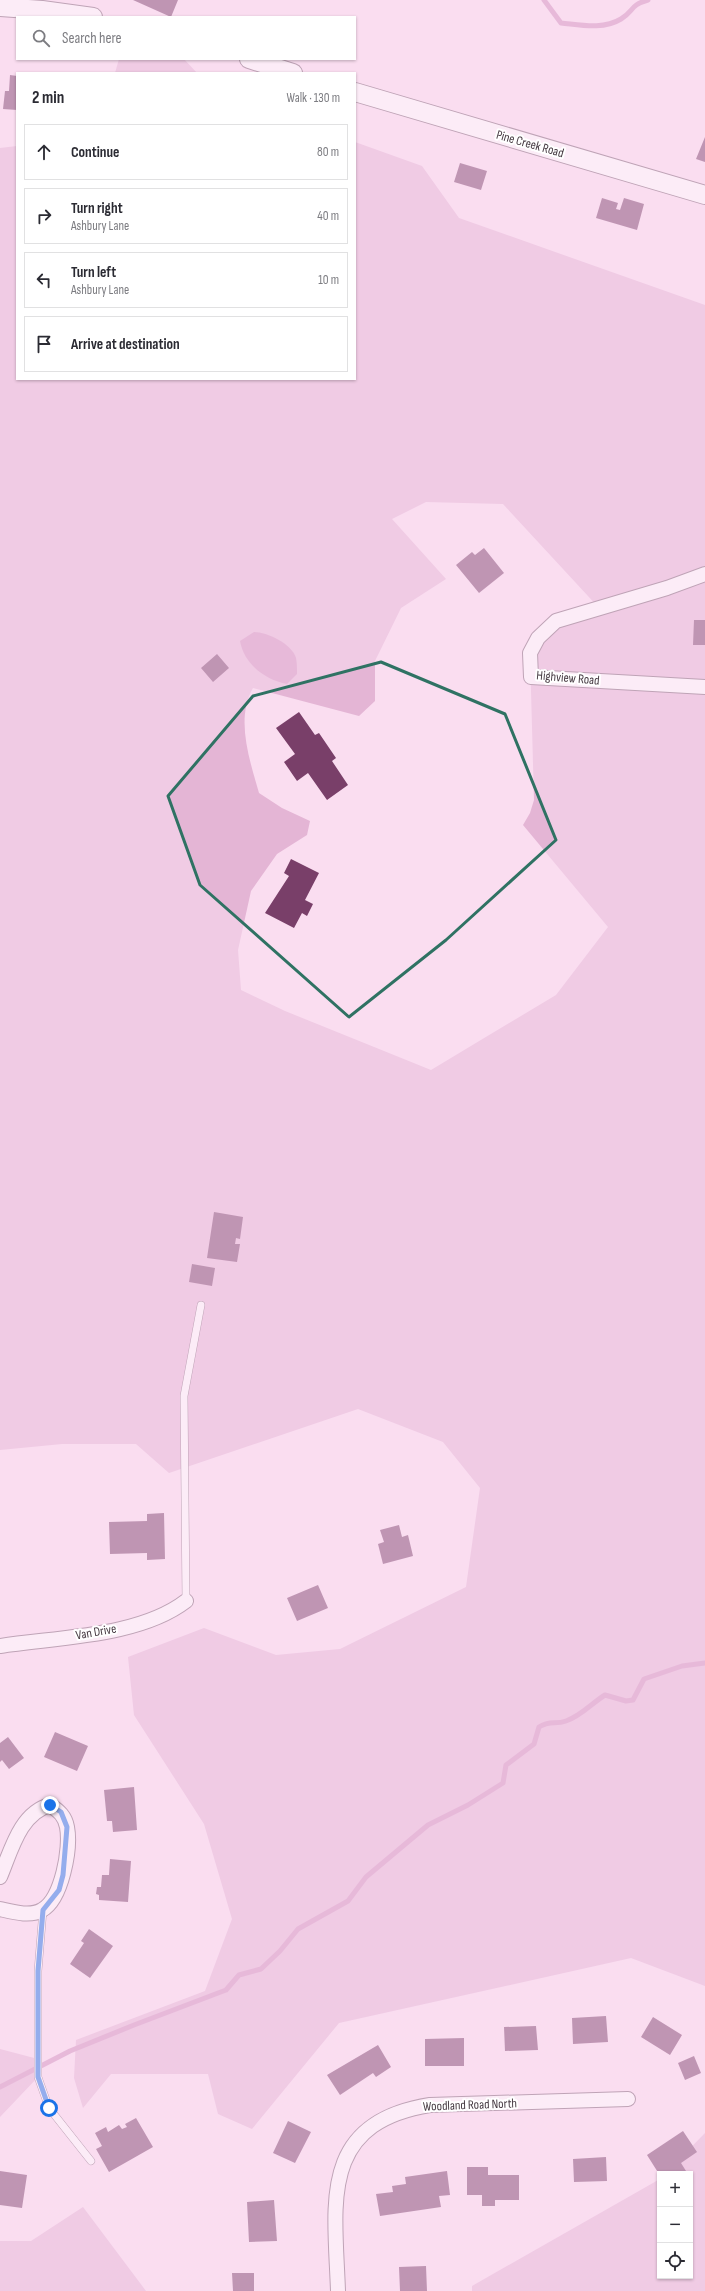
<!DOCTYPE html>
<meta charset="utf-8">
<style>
body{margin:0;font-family:"Sofia Sans Condensed",sans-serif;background:#f7f7f7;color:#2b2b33}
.controls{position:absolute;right:12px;bottom:12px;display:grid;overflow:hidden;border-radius:0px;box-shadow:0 1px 3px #0004}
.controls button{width:36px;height:36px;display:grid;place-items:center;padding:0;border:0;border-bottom:1px solid #e1e1e2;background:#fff;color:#2b2b33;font:20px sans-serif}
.stop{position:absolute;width:12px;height:12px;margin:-9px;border:3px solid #1a73e8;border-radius:50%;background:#fff}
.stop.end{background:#1a73e8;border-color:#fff;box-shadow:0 1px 4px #0008}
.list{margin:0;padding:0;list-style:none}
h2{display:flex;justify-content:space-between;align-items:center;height:52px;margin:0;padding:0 16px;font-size:17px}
h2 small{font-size:13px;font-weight:400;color:#7c7c81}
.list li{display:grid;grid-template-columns:26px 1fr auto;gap:12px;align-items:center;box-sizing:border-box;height:56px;margin:0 8px 8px;padding:0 8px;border:1px solid #e1e1e2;border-radius:0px}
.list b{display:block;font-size:15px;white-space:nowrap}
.list p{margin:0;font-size:13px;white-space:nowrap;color:#7c7c81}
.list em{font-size:13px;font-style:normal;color:#7c7c81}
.icon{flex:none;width:22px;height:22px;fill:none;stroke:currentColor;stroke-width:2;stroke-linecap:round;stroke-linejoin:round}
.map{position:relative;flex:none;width:705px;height:2291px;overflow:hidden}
.search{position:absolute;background:#fff;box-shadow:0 1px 3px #0004;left:16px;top:16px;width:340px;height:44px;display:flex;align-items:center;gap:10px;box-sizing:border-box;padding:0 14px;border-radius:0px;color:#7c7c81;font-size:15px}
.panel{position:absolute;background:#fff;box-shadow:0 1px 3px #0004;left:16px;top:72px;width:340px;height:308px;border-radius:0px}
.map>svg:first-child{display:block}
.green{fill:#e4b5d5;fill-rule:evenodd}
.water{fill:#d08fbd}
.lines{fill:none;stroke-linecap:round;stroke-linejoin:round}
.stream{stroke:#d08fbd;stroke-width:5}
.building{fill:#793f69}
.service-casing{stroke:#785f70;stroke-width:8}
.minor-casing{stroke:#785f70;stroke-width:16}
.tertiary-casing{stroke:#785f70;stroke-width:20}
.service{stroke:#fff;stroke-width:7}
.minor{stroke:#fff;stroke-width:14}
.tertiary{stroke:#fff;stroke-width:18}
.route{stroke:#1a73e8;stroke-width:5}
.marked{fill:none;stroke:#2f7263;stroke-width:3;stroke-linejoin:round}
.labels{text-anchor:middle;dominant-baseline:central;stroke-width:4;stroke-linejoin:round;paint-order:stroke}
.street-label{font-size:13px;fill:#453941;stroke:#fff}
</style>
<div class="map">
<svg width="705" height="2291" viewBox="0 0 705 2291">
<rect width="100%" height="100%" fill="#faddf0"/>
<path class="green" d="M119,59h65l13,14h-82z
M355,142l67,24 37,52 246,87v1681l-74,-28 -292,65 -87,106 -34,-15 -10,-40h-97l-28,34 -9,-30 2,-38 129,-49 27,-72 -28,-95 -70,-109 -6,-58 76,-29 72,27 64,-6 126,-62 14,-99 -37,-46 -85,-33 -189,64 -33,-29h-74l-62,6v-1302l17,-2v233h338zM426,502l77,2 97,105 -44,12 -26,32 4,147 -4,13 -7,12 85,102 -52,68 -125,75 -146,-59 -44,-21 -3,-40 13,-59 26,-37 30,-19 3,-14 -28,-13 -23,-15c-9,-32 -24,-74 -6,-105l106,28 16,-15v-40l26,-53 45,-29 -54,-60z
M0,2049l38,10v18l-38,40z
M705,2133v158h-233v-5l188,-107v97h30v-102h-25z
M83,2207l63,84h-146v-50h31z"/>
<path class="water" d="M254,632c13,0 38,12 42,26 1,5 1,11 1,16l-10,10c-22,-4 -43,-20 -47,-43z"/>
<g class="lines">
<path class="stream" d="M544,0l17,23c20,2 42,7 60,-4 13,-8 9,-14 27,-19
M0,2087l70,-36 64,-26 92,-35 13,-15 22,-6 19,-18 18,-22 50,-28 18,-24 62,-52 40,-20 35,-22 3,-18 28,-21 5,-17c11,-7 16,-2 27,-6 15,-5 26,-18 39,-26l21,6 7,-1 11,-21 38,-13 23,-3"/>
</g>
<path class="building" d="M133,0h45l-7,17z
M10,75l7,1v34l-14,-1 2,-18h4z
M705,137v25l-9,-3z
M460,163l27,8 -6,19 -27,-8z
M602,198l16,5 -2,6 4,1 4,-12 20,6 -7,26 -41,-12z
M484,548l20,25 -25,20 -23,-28 16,-13 3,3z
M694,620h11v25h-12z
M217,654l12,14 -16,14 -12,-14z
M299,712l16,23 4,-2 17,25 -4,3 16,24 -21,15 -19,-27 -11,8 -13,-19 11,-8 -19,-26z
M291,859l28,14 -14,27 8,4 -6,12 -5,-3 -8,15 -29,-15 24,-37 -5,-3z
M214,1212l29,5 -3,22 -4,-1 -1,6h5l-3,18 -30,-4z
M192,1264l23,4 -3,18 -23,-4z
M164,1513l1,46 -18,1v-7l-37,1 -1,-32 38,-1v-7z
M399,1525l3,12 6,-2 5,21 -30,8 -5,-20 6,-2 -4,-12z
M318,1585l10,23 -31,13 -10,-23z
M55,1732l33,14 -11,25 -33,-14z
M8,1737l16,21 -15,11 -7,-9 -2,2v-19z
M134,1787l3,43 -24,2 -1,-11h-5l-3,-31z
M110,1859l21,2 -3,41 -29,-2v-5l-3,-1 1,-7h4l1,-12h7z
M89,1929l24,17 -23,32 -20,-14 14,-21 -3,-2z
M606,2016l2,26 -35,2 -1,-26z
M653,2017l29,18 -12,20 -29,-18z
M536,2026l2,24 -33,1 -1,-24z
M464,2038v28h-39v-27z
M378,2045l13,22 -15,10 -3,-4 -33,22 -13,-20z
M694,2056l7,17 -16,7 -7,-17z
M136,2118l17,29 -44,25 -13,-23 6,-3 -7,-13 11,-6 2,5 11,-7 3,4 5,-2 -2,-3z
M288,2121l23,11 -16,31 -22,-10z
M683,2131l14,21 -16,11 5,8 -4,3h-23l-12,-19z
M606,2157l1,24 -33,1 -1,-23z
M467,2167h21v8h31v25h-24v6h-13v-11h-15z
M0,2171l27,4 -5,33 -22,-3z
M447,2171l3,24 -11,1 2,11 -61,9 -4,-22 17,-2 -1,-6 14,-2 -1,-7z
M274,2200l3,41 -28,1 -2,-40z
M426,2266l1,25h-27l-1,-24z
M232,2273h22v18h-21z"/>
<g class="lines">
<defs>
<path id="service" d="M186,1601l-2,-205 17,-91
M43,1910l-5,61v106l11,31 42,53"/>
<path id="minor" d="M705,574l-38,14 -111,33 -18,17 -8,15 1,24 174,10
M0,1646c58,-9 139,-9 186,-45
M0,1877c11,-26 20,-64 50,-72 9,6 15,11 17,22 4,21 -5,72 -25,83 -12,7 -29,2 -42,-1
M338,2291c-3,-87 -20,-168 92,-186l198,-6"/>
<path id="tertiary" d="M0,7l42,3 51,7
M249,59l44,14
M355,92l350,103"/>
</defs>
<use href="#service" class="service-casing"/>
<use href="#minor" class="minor-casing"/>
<use href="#tertiary" class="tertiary-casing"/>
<use href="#service" class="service"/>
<use href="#minor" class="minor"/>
<use href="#tertiary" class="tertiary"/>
</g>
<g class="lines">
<path class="route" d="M49,2108l-11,-31v-106l5,-61 16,-20 4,-15 4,-48 -6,-15 -11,-7"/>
</g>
<path d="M0 0H705V2291H0ZM381,662l124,52 51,126 -110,100 -97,77 -149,-132 -32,-89 85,-100z" fill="#faddf0" fill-opacity=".55" fill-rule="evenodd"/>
<path class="marked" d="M381,662l124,52 51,126 -110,100 -97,77 -149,-132 -32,-89 85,-100z"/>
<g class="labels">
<g class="street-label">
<text transform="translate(530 144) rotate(16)">Pine Creek Road</text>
<text transform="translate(568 678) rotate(5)">Highview Road</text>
<text transform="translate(96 1632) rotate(-10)">Van Drive</text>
<text transform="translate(470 2105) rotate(-2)">Woodland Road North</text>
</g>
</g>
</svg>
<div class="controls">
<button>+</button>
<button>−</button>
<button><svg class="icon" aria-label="locate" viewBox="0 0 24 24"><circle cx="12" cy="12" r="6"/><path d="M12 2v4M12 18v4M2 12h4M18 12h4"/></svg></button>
</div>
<div class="stop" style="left:49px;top:2108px"></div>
<div class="stop end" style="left:50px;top:1805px"></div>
<div class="search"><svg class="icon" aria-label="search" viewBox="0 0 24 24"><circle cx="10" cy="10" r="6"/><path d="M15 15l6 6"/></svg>Search here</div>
<section class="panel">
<h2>2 min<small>Walk · 130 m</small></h2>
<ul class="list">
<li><svg class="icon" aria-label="ahead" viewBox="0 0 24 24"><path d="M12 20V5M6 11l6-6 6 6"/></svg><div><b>Continue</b></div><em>80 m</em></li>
<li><svg class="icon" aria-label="right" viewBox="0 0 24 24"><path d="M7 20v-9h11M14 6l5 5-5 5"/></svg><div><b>Turn right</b><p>Ashbury Lane</p></div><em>40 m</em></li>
<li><svg class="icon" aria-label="left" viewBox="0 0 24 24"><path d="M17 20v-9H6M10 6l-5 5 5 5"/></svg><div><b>Turn left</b><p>Ashbury Lane</p></div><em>10 m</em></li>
<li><svg class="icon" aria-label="arrive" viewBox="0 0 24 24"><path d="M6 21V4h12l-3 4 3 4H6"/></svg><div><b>Arrive at destination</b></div></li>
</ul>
</section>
</div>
